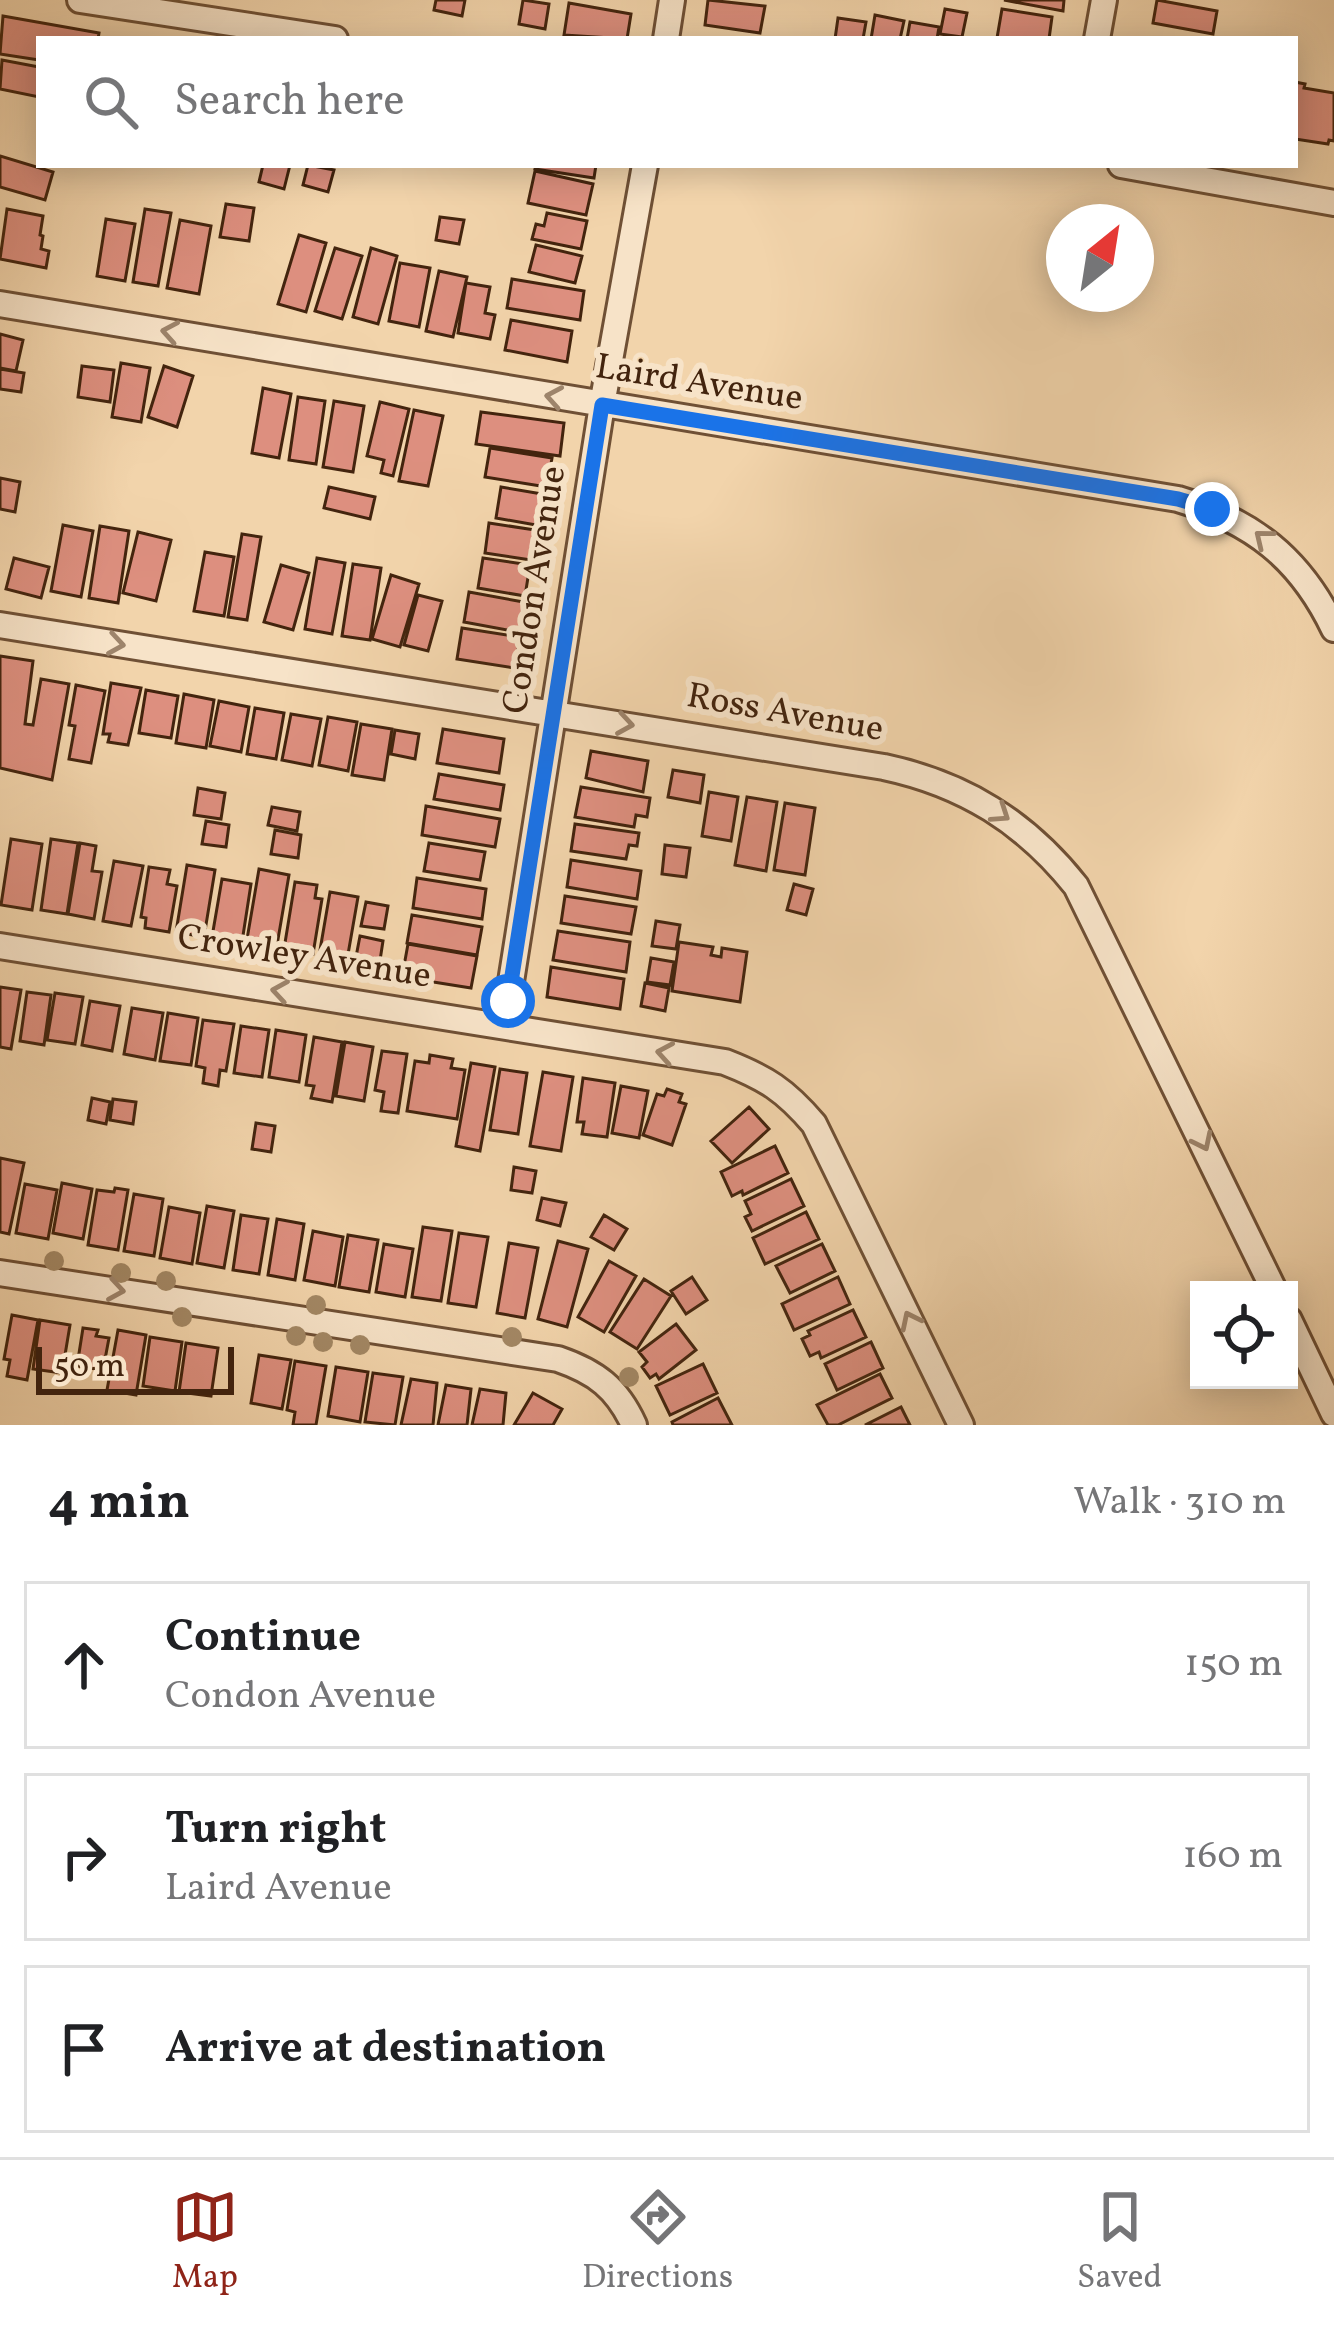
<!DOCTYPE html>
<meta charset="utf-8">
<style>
body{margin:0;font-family:Vollkorn,serif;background:#f6f6f6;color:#202124}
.controls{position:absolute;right:36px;bottom:36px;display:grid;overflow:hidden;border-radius:0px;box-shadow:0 6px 30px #0003}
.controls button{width:108px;height:108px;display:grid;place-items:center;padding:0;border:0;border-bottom:3px solid #e0e0e0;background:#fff;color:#202124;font:60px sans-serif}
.compass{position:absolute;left:1046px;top:204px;width:108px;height:108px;border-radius:50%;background:#fff;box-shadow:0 6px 30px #0003;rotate:30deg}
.scale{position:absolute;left:36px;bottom:30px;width:198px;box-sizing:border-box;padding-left:12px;border:6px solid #43240e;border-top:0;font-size:33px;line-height:42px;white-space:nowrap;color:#43240e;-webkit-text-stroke:9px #f7e3c8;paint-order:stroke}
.stop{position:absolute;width:36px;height:36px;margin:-27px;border:9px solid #1a73e8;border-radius:50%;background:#fff}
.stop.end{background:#1a73e8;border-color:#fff;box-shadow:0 3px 12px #0008}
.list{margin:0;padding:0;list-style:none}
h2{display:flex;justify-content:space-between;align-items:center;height:156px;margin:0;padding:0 48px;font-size:51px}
h2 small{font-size:39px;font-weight:400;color:#757577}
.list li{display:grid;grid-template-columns:78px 1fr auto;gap:36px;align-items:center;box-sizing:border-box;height:168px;margin:0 24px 24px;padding:0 24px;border:3px solid #e0e0e0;border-radius:0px}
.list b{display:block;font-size:45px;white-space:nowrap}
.list p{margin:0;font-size:39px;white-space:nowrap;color:#757577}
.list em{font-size:39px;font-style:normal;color:#757577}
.icon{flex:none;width:66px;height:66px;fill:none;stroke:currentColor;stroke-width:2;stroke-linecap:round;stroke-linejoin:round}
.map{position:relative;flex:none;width:1334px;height:1425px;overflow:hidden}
.search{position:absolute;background:#fff;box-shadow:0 6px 30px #0003;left:36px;right:36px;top:36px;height:132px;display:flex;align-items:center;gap:30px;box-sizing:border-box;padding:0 42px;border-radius:0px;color:#757577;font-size:45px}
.sheet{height:732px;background:#fff}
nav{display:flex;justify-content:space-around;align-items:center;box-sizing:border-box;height:168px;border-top:3px solid #e0e0e0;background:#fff;font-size:33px;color:#757577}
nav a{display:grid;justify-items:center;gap:6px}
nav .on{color:#8f2418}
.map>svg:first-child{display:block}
.building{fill:#dd8f7f;stroke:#43240e;stroke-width:3}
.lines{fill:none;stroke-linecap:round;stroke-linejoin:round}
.street-casing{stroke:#6f5035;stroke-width:30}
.street{stroke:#f7e3c8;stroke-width:24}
.tree{fill:#a38865}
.oneway{stroke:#9d846b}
.route{stroke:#1a73e8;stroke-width:15}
.labels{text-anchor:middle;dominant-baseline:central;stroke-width:12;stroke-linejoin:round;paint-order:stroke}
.street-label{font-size:36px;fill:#43240e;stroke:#f7e3c8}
</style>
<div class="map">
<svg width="1334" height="1425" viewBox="0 0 1334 1425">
<rect width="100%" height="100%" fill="#f2d4ab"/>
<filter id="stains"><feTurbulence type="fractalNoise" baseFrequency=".00167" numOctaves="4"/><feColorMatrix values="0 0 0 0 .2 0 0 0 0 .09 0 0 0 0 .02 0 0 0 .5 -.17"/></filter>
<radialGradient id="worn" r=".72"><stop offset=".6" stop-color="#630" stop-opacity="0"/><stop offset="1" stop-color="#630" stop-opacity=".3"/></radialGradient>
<path class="building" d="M436,0h29l-3,16 -28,-6z
M523,0l26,4 -4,25 -26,-5z
M708,0l57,6 -5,27 -55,-8z
M1004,0h60l-1,11z
M1157,0l60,11 -4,23 -60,-11z
M569,3l62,11 -4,25 -63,-4z
M945,9l22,4 -5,24 -22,-3z
M1002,9l50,8 -3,22 -52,-1z
M875,15l29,6 -4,18h-29z
M3,16l96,17 -1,6h-59v21l-39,-6z
M838,18l28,4 -3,17h-28z
M910,22l29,5 -2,12h-30z
M2,60l37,7v30l-39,-8z
M1295,82l10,2 -1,4 30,5v48l-5,-1 -1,4 -33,-5z
M0,156l53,16 -8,28 -45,-13z
M263,165h27l-6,24 -25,-7z
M308,165l26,5 -6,22 -25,-7z
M536,165h60l-2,13 -59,-9z
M535,171l58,13 -7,31 -58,-12z
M226,204l28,4 -5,33 -29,-4z
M7,209l36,7 -3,19 3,1 -2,13 8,2 -3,17 -46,-9z
M145,209l26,4 -13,73 -25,-4z
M547,213l40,8 -6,28 -49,-10 4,-15 8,2z
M440,217l24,3 -5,24 -23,-4z
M106,219l29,5 -10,57 -28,-5z
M180,220l31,6 -12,68 -32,-6z
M299,235l27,8 -20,69 -28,-8z
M536,245l46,11 -7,27 -46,-11z
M335,248l27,8 -20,63 -27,-8z
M371,248l26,8 -19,68 -25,-7z
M400,263l30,5 -11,59 -30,-6z
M439,271l28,6 -14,60 -27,-6z
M512,279l72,12 -4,29 -73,-12z
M466,283l24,4 -5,26 10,2 -5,24 -32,-6z
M511,320l61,11 -5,31 -62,-12z
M0,334l23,6 -7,31 -16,-3z
M121,363l29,5 -9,54 -29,-5z
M82,366l32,4 -4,32 -32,-5z
M164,366l29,10 -16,51 -29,-10z
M0,369l24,4 -3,19 -21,-3z
M263,388l28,6 -12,64 -27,-5z
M298,397l27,4 -9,63 -27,-4z
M334,401l30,5 -11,66 -30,-5z
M380,402l29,7 -16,67 -12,-3 3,-13 -17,-4z
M414,410l29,6 -15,70 -29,-5z
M481,412l83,11 -4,33 -84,-12z
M490,448l62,10 -5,29 -62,-10z
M0,478l20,4 -5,30 -15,-3z
M329,487l46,10 -5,22 -46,-11z
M501,487l41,7 -6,31 -40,-7z
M489,523l46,7 -4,30 -46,-7z
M63,525l30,6 -12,66 -30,-6z
M100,526l29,5 -11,72 -29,-5z
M138,532l33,8 -15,61 -33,-8z
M242,534l19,3 -14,83 -19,-3z
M205,552l29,5 -10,59 -30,-5z
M14,558l35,9 -8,31 -35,-9z
M317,558l28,5 -13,71 -27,-5z
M483,558l47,7 -5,31 -47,-8z
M353,564l28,4 -11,72 -28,-4z
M281,565l28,8 -16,57 -29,-8z
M391,575l28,9 -19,63 -28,-8z
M469,592l60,11 -5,30 -60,-11z
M418,595l24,6 -14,50 -24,-6z
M462,628l58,9 -5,31 -58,-9z
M0,656l33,5 -8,63 8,1 8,-46 28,5 -17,96 -52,-12z
M111,683l30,5 -13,57 -20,-3 2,-8h-7z
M76,685l29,6 -14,72 -22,-4 6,-33 -6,-1z
M146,690l32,6 -7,42 -32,-5z
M184,694l30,6 -8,48 -30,-5z
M219,701l30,6 -8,45 -31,-6z
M255,708l29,5 -8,46 -29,-5z
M291,714l30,5 -9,47 -30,-6z
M328,717l29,5 -9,49 -29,-6z
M361,724l31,5 -8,51 -32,-5z
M443,729l61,10 -5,34 -62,-10z
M395,730l24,4 -4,25 -24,-5z
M591,751l57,10 -5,31 -57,-14z
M673,770l31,5 -4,28 -32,-6z
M439,774l65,11 -4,25 -66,-11z
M581,787l69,11 -3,19 -11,-2 -2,12 -59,-10z
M198,788l27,5 -4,26 -27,-4z
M709,792l29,5 -7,44 -29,-5z
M747,797l30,5 -11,69 -31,-6z
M785,803l30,5 -10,67 -31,-5z
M426,806l74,13 -5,28 -73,-12z
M272,807l28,5 -3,19 -29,-6z
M206,821l23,4 -3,22 -24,-3z
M575,824l64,9 -2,13 -8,-1 -3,14 -55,-8z
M275,830l26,5 -3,23 -27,-4z
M11,839l31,5 -10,66 -31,-5z
M51,839l27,4 -11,71 -26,-4z
M80,843l16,3 -4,25 10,1 -8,47 -26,-5z
M429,843l56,9 -5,28 -56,-9z
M665,845l25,3 -4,29 -24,-3z
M571,860l70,11 -4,28 -70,-12z
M114,861l29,5 -12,60 -28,-5z
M187,865l28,5 -11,67 -28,-5z
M149,867l21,3 -3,14 10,2 -8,46 -24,-4 1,-10 -5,-1z
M259,869l30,6 -13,76 -30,-6z
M417,878l69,11 -4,30 -69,-11z
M222,879l29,5 -9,58 -30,-5z
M295,882l22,3 -2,13 7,1 -9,55 -29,-5z
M794,884l19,5 -7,26 -19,-5z
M330,892l28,5 -11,63 -28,-4z
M565,896l71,11 -5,27 -70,-11z
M366,902l22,4 -4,23 -23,-3z
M412,915l70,12 -5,28 -70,-12z
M656,921l24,4 -4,24 -24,-3z
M558,931l72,11 -4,30 -73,-12z
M360,936l23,5 -4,26 -24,-5z
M679,942l34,5 -2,8 10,2 1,-9 25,4 -7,50 -68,-11z
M408,944l69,12 -6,32 -69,-11z
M651,958l23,4 -4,23 -23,-3z
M551,967l73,12 -4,30 -73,-12z
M645,983l24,5 -4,23 -24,-5z
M0,987l21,3 -10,59 -11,-2z
M27,992l24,3 -7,50 -24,-4z
M55,993l28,4 -8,47 -28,-4z
M90,1001l30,5 -8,45 -30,-6z
M132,1008l31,5 -8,47 -31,-6z
M168,1013l30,5 -7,47 -31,-4z
M203,1020l31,4 -8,47 -6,-1 -2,16 -15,-3 2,-15 -9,-2z
M241,1026l28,4 -7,47 -28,-4z
M276,1030l30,5 -7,47 -30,-5z
M314,1037l28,5 -10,60 -21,-4 3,-12 -8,-1z
M345,1042l28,5 -9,54 -28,-5z
M382,1051l25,3 -9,59 -17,-2 3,-19 -9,-2z
M430,1055l23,4 -2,9 14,2 -8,49 -50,-8 8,-50 14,2z
M471,1063l24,4 -15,84 -24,-5z
M500,1069l27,4 -9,61 -28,-4z
M543,1072l30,5 -12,74 -31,-5z
M583,1078l32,5 -8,54 -25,-3 2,-12h-7z
M621,1086l27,5 -9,47 -27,-5z
M667,1089l15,5 -3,8 7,2 -14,41 -29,-10 14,-41 7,2z
M92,1098l18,4 -4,22 -18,-4z
M113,1099l23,3 -3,22 -23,-4z
M749,1107l20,22 -37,34 -21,-22z
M256,1123l19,3 -4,26 -19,-3z
M775,1146l13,27 -45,22 -1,-4 -10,5 -11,-24z
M0,1158l24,5 -15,71 -9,-2z
M514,1167l22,4 -4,22 -21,-3z
M791,1179l13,27 -52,25 -7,-14 6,-3 -6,-13z
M62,1183l30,6 -9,50 -30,-6z
M25,1184l32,6 -9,49 -32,-6z
M115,1188l13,2 -10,60 -30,-5 9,-55 17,2z
M134,1194l29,5 -9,57 -30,-5z
M542,1198l24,5 -6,23 -23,-6z
M207,1206l27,5 -10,57 -27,-5z
M169,1207l31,6 -8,51 -32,-6z
M806,1212l13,27 -54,25 -12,-26z
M241,1215l27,4 -9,55 -26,-4z
M604,1215l23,14 -13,21 -23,-13z
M277,1219l27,5 -9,56 -27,-5z
M423,1227l29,4 -11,70 -29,-4z
M313,1231l30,6 -8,49 -31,-6z
M459,1233l29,4 -12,70 -28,-4z
M348,1235l30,5 -9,52 -30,-5z
M558,1241l30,8 -21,78 -29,-8z
M509,1243l29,5 -13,70 -28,-5z
M384,1244l29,5 -8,48 -29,-5z
M822,1244l13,27 -45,22 -14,-27z
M609,1261l27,15 -32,56 -26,-15z
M692,1277l15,23 -21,14 -15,-23z
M838,1277l12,27 -56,26 -12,-26z
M644,1279l27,17 -34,53 -27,-17z
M853,1310l13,27 -45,21 -2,-6 -9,4 -8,-17 8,-4 -2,-4z
M12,1315l26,5 -11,60 -20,-4 3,-16 -6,-1z
M40,1320l30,5 -8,48 -29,-4z
M676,1324l20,26 -37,29 -3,-5 -6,4 -8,-11 5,-5 -8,-10z
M83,1328l15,2 -2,6 13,2 -6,32 -26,-4z
M118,1330l28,5 -10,60 -29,-5z
M150,1337l32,5 -7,49 -32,-5z
M871,1342l12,26 -46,22 -12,-26z
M186,1343l32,5 -7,48 -32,-4z
M259,1355l32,5 -9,49 -31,-6z
M295,1361l31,5 -10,59h-23l2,-13 -8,-2z
M703,1364l14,29 -47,22 -14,-29z
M336,1367l32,5 -8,50 -32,-6z
M373,1373l30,4 -8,48 -30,-3z
M880,1374l12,24 -54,27h-10l-11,-20z
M411,1379l26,4 -4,42h-32z
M446,1385l25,4 -4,36h-29z
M480,1389l26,4 -3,32h-31z
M533,1393l29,16 -9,16h-39z
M718,1398l14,27h-59l-1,-3z
M901,1407l9,18h-45z"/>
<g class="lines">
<defs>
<path id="street" d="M80,0l255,39
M666,39l6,-39
M1097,39l7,-39
M1121,165l213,38
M0,304l1178,195c74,22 122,59 156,130
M0,625l884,142c80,17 141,55 192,119l198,404
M0,946l725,116c41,16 60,28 89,62l147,301
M504,1026l98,-621 43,-240
M0,1273l558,86c38,13 59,29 76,66
M1289,1320l45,94"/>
</defs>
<use href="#street" class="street-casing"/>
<use href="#street" class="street"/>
</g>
<g class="tree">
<circle cx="54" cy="1261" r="10"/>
<circle cx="121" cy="1273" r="10"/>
<circle cx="166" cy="1281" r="10"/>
<circle cx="316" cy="1305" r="10"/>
<circle cx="182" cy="1317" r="10"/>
<circle cx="296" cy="1336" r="10"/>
<circle cx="512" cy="1337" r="10"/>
<circle cx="323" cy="1342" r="10"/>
<circle cx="360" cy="1345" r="10"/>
<circle cx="629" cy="1377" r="10"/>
</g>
<defs><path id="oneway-chevron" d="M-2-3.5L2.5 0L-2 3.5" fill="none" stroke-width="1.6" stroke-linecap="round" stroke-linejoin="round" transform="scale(3)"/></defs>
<g class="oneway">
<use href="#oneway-chevron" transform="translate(170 332) rotate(-170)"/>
<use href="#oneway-chevron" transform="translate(554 397) rotate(-170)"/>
<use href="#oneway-chevron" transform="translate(1263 538) rotate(-141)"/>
<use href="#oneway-chevron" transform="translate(116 644) rotate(9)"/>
<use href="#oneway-chevron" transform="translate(625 724) rotate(9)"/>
<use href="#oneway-chevron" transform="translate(1001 814) rotate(34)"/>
<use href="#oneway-chevron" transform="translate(280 991) rotate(-171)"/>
<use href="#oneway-chevron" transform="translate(665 1053) rotate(-170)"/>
<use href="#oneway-chevron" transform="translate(1203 1142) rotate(64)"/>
<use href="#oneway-chevron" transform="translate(116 1290) rotate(9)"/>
<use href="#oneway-chevron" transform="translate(910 1320) rotate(-116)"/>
</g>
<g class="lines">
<path class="route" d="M508,1001l94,-596 576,94 34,10"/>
</g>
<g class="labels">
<g class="street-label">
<text transform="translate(699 384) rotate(9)">Laird Avenue</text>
<text transform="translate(536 590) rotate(-81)">Condon Avenue</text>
<text transform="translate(785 714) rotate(10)">Ross Avenue</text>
<text transform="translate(304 958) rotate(9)">Crowley Avenue</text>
</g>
</g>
<rect width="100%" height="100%" filter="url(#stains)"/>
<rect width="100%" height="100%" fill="url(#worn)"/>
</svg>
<div class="controls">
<button><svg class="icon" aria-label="locate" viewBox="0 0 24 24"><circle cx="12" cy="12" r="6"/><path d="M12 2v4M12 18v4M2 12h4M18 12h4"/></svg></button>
</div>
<svg class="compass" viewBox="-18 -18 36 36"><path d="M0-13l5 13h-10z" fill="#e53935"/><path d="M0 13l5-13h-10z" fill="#757577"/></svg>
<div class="scale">50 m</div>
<div class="stop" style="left:508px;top:1001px"></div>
<div class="stop end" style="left:1212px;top:509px"></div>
<div class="search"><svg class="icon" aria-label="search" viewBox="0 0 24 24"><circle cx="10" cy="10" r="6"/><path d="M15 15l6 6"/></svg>Search here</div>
</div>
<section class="sheet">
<h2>4 min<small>Walk · 310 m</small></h2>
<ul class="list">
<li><svg class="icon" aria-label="ahead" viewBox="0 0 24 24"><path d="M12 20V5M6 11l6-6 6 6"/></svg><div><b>Continue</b><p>Condon Avenue</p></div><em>150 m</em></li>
<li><svg class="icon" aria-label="right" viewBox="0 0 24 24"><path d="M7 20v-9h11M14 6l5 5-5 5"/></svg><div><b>Turn right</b><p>Laird Avenue</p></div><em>160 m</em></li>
<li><svg class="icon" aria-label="arrive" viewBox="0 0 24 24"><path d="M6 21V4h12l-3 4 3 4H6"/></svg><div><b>Arrive at destination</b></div></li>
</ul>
</section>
<nav>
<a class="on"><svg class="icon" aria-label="map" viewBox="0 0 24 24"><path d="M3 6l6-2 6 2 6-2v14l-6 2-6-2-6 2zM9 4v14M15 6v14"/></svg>Map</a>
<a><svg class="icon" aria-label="directions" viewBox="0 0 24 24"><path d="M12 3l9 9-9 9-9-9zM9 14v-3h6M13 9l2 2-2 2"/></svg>Directions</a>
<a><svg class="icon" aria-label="saved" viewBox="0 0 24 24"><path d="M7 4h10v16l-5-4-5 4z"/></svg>Saved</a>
</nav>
